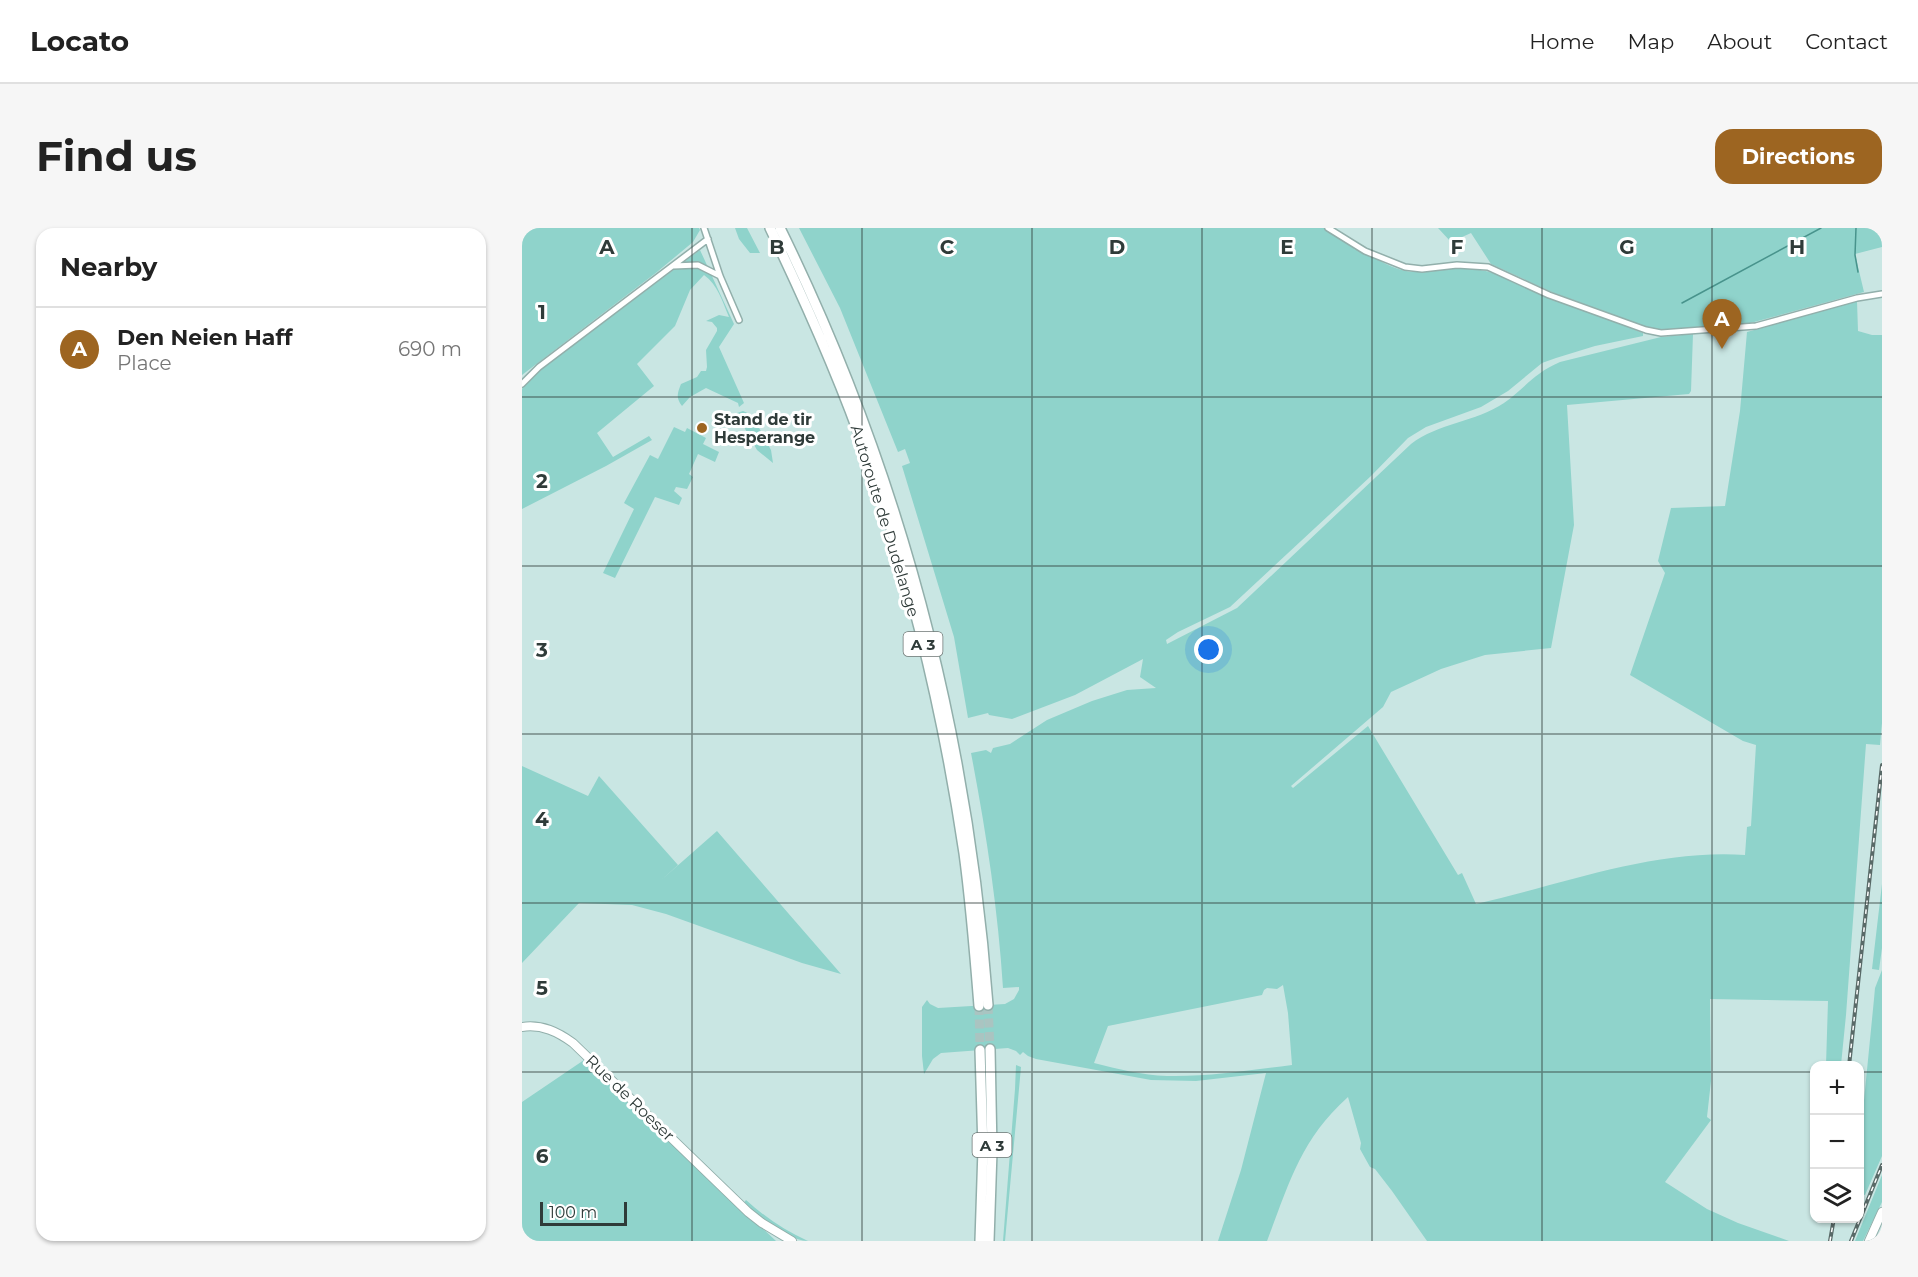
<!DOCTYPE html>
<meta charset="utf-8">
<style>
body{margin:0;font-family:Montserrat,sans-serif;background:#f6f6f6;color:#222}
.controls{position:absolute;right:18px;bottom:18px;display:grid;overflow:hidden;border-radius:12px;box-shadow:0 2px 4px #0004}
.controls button{width:54px;height:54px;display:grid;place-items:center;padding:0;border:0;border-bottom:2px solid #e0e0e0;background:#fff;color:#222;font:30px sans-serif}
.scale{position:absolute;left:18px;bottom:15px;width:87px;box-sizing:border-box;padding-left:6px;border:3px solid #2f3b39;border-top:0;font-size:16px;line-height:21px;white-space:nowrap;color:#2f3b39;-webkit-text-stroke:4px #fff;paint-order:stroke}
.you{position:absolute;left:687px;top:422px;width:21px;height:21px;margin:-15px;border:4px solid #fff;border-radius:50%;background:#1a73e8;box-shadow:0 0 0 9px #1a73e833}
.badge{display:grid;place-items:center;width:39px;height:39px;border-radius:50%;background:#9d6521;color:#fff;font-size:20px;font-weight:700}
.pin{position:absolute;translate:-50% -50px;filter:drop-shadow(0 2px 3px #0008)}
.pin::after{content:'';position:absolute;top:32px;width:21px;height:18px;background:inherit;clip-path:polygon(0 0,100% 0,50% 100%)}
.list{margin:0;padding:0;list-style:none}
h2{display:flex;justify-content:space-between;align-items:center;height:78px;margin:0;padding:0 24px;font-size:26px}
h2 small{font-size:20px;font-weight:400;color:#767676}
.list li{display:grid;grid-template-columns:39px 1fr auto;gap:18px;align-items:center;box-sizing:border-box;height:84px;padding:0 24px;border-top:2px solid #e0e0e0}
.list b{display:block;font-size:22px;white-space:nowrap}
.list p{margin:0;font-size:20px;white-space:nowrap;color:#767676}
.list em{font-size:20px;font-style:normal;color:#767676}
.icon{flex:none;width:33px;height:33px;fill:none;stroke:currentColor;stroke-width:2;stroke-linecap:round;stroke-linejoin:round}
.map{position:relative;flex:none;width:1360px;height:1013px;overflow:hidden;border-radius:18px}
header{display:flex;align-items:center;gap:36px;box-sizing:border-box;height:84px;padding:0 30px;background:#fff;border-bottom:2px solid #e0e0e0}
header strong{font-size:28px}
nav{display:flex;gap:33px;margin-inline-start:auto;font-size:21px}
.intro{display:flex;align-items:center;justify-content:space-between;box-sizing:border-box;height:144px;padding:0 36px}
h1{margin:0;font-size:42px}
.button{padding:15px 27px;border-radius:18px;background:#9d6521;color:#fff;font-size:21px;font-weight:700}
main{display:flex;gap:36px;padding:0 36px}
aside{flex:1;background:#fff;border-radius:18px;box-shadow:0 2px 4px #0004}
.map>svg:first-child{display:block}
.green{fill:#8fd3cb;fill-rule:evenodd}
.lines{fill:none;stroke-linecap:round;stroke-linejoin:round}
.stream{stroke:#48938c;stroke-width:1.5}
.highway-tunnel{stroke:#aac4c1;stroke-width:9;stroke-dasharray:9 4.5;stroke-linecap:butt}
.street-casing{stroke:#92afab;stroke-width:8}
.secondary-casing{stroke:#92afab;stroke-width:10}
.highway-casing{stroke:#92afab;stroke-width:12}
.street{stroke:#fff;stroke-width:5}
.secondary{stroke:#fff;stroke-width:8}
.highway{stroke:#fff;stroke-width:9}
.rail-casing{stroke:#596a68;stroke-width:4}
.rail{stroke:#fff;stroke-width:1.5;stroke-dasharray:4.5;stroke-linecap:butt}
.grid{fill:none;stroke:#2f3b39;stroke-width:1.5;stroke-opacity:0.55}
.poi-dot{fill:#9d6521;stroke:#fff;stroke-width:2}
.labels{text-anchor:middle;dominant-baseline:central;stroke-width:6;stroke-linejoin:round;paint-order:stroke}
.shield{fill:#fff;stroke:#6d7674;stroke-width:1.5}
.shield-label{font-size:15px;font-weight:bold;fill:#2f3b39}
.poi-label{font-size:16px;font-weight:bold;fill:#2f3b39;stroke:#fff;text-anchor:start}
.street-label{font-size:16px;fill:#2f3b39;stroke:#fff}
.grid-label{font-size:20px;text-anchor:middle;font-weight:bold;fill:#2f3b39;stroke:#fff;stroke-width:6;stroke-linejoin:round;paint-order:stroke}
</style>
<header>
<strong>Locato</strong>
<nav><a>Home</a><a>Map</a><a>About</a><a>Contact</a></nav>
</header>
<div class="intro"><h1>Find us</h1><a class="button">Directions</a></div>
<main>
<aside>
<h2>Nearby<small></small></h2>
<ul class="list">
<li><span class="badge">A</span><div><b>Den Neien Haff</b><p>Place</p></div><em>690 m</em></li>
</ul>
</aside>
<div class="map">
<svg width="1360" height="1013" viewBox="0 0 1360 1013">
<rect width="100%" height="100%" fill="#c9e6e3"/>
<path class="green" d="M0,0h177l1,2 -7,12 -36,30 -135,103z
M213,0h12l13,25h-10l-11,-14z
M277,0h529l25,15 1,6c18,6 33,18 52,22 11,2 17,0 27,-1 33,-3 51,-4 81,13l129,50v3l-48,10 -39,12 -14,5 -34,28 -27,16 -55,20 -18,11 -37,38 -141,131 -52,25 -12,8 1,4 70,-36 174,-164c27,-21 65,-22 93,-41 21,-15 30,-30 56,-41l101,-25 32,-3 -2,57 -2,3 -122,11 7,120 -23,123 -66,7 -44,14 -50,23 -8,15 -92,79 2,2 75,-62 90,149 4,-2 14,31c89,-20 177,-55 269,-49l2,-28 4,-1 5,-81 -13,-4 -113,-66 35,-102 -7,-12 13,-53 54,-2 15,-95 7,-79 110,-31 1,30 14,4h10v388l-2,22 -14,-1 -20,271 -5,50h-15l2,-64 -118,-2 1,82 -4,36 4,3 -46,62 42,27 31,14 51,18h-362l-35,-50 -17,-22 -5,-2 -10,-18 1,-6 -13,-46c-48,43 -59,87 -81,144h-49l23,-71 25,-97 -70,8 -45,-1 -115,-21 -8,-3 -5,-4 -3,3 -4,-4 -8,-3 -67,5 -8,6 -9,15 -2,-18v-49l5,-7 3,4 8,4 67,-4 9,-5 5,-9v-3l-16,1c-5,-79 -17,-157 -32,-235l15,-3 5,3 2,-5 17,-4 37,-24 45,-19 35,-11 29,-2 -16,-11 3,-18 -68,36 -63,24 -23,-4 -1,-2 -20,5 -14,-81 -52,-171 8,-3 -5,-14 -7,3 -58,-144zM761,757l5,28 4,52c-41,5 -83,12 -125,11 -25,-1 -49,-7 -73,-13l14,-37 154,-31 2,-5 3,-2 10,1z
M916,0h444v19l-27,7 9,38 -121,33 -84,5 -9,-2 -96,-35 -63,-29 -20,-31 -20,9z
M178,22l34,74 -15,23 25,56 -5,4 -1,-4 -32,-15 -16,9 -8,9c-6,-8 -5,-12 -1,-22l16,-7 4,-6h5l1,-4 -1,-17 11,-19v-3l-5,-6 -6,-1 13,-6 10,2c-7,-16 -11,-32 -25,-42l-14,15 -15,36 -38,38 17,22 -57,47 16,24 36,-21 3,4 -46,26 -84,43v-120l6,-9 12,-10z
M221,183l9,4 19,35 2,13 -16,-13 -13,-23 -10,-2 3,-12z
M152,199l11,5 2,-4 19,10 -3,6 16,8 -4,10 -17,-8 -9,20 4,3 -6,12 -11,-2 -2,4 8,7 -3,7 -24,-8 -40,81 -12,-5 31,-64 -10,-6 26,-48 8,4z
M0,538l66,30 11,-20 79,89 -19,17 58,-51 124,143 -39,-11 -136,-49 -34,-9 -53,-2 -57,60z
M1360,656v64l-3,22 -7,-1z
M1360,742v186l-17,39 -5,-1v-53l14,-142 1,-11z
M62,832l192,181h-254v-139z
M494,837l5,2 -16,174h-2l12,-152z
M1360,947v27l-19,39h-8z
M224,972c19,17 39,31 62,41 -20,0 -49,-25 -65,-37z"/>
<g class="lines">
<path class="stream" d="M1334,0l-1,27 3,17
M1160,75l139,-75"/>
<path class="highway-tunnel" d="M466,777l2,44
M457,778l1,44"/>
<defs>
<path id="street" d="M182,0l16,48 19,44
M806,0l37,23 40,16 17,2 35,-4 31,2 61,28 97,35 15,3 95,-7 101,-28 25,-4
M151,38l25,-1 22,11
M0,156l17,-17 169,-128"/>
<path id="secondary" d="M0,799c20,-3 36,5 51,16l175,169 14,11 30,18
M1347,1013l13,-29"/>
<path id="highway" d="M248,0c36,75 70,151 97,229 46,128 77,262 97,396 7,51 11,102 15,153
M258,0c120,244 188,507 208,777
M458,822l3,99 -3,92
M467,1013l3,-90 -2,-102"/>
</defs>
<use href="#street" class="street-casing"/>
<use href="#secondary" class="secondary-casing"/>
<use href="#highway" class="highway-casing"/>
<use href="#street" class="street"/>
<use href="#secondary" class="secondary"/>
<use href="#highway" class="highway"/>
<defs>
<path id="rail" d="M1327,838l33,-301
M1308,1013l4,-23
M1329,1013l31,-76"/>
</defs>
<use href="#rail" class="rail-casing"/>
<use href="#rail" class="rail"/>
</g>
<path class="grid" d="M170,0v1013M340,0v1013M510,0v1013M680,0v1013M850,0v1013M1020,0v1013M1190,0v1013M0,169h1360M0,338h1360M0,506h1360M0,675h1360M0,844h1292M1338,844h22"/>
<circle class="poi-dot" cx="180" cy="200" r="6"/>
<g class="labels">
<g class="shield">
<rect x="381.5" y="404" width="39" height="24" rx="4.5"/>
<rect x="450.5" y="905" width="39" height="24" rx="4.5"/>
</g>
<g class="shield-label">
<text x="401" y="416">A 3</text>
<text x="470" y="917">A 3</text>
</g>
<g class="poi-label">
<text x="192" y="191">Stand de tir<tspan x="192" dy="18">Hesperange</tspan></text>
</g>
<g class="street-label">
<text transform="translate(363 293) rotate(73)">Autoroute de Dudelange</text>
<text transform="translate(108 870) rotate(44)">Rue de Roeser</text>
</g>
</g>
<g class="grid-label">
<text x="85" y="26">A</text>
<text x="255" y="26">B</text>
<text x="425" y="26">C</text>
<text x="595" y="26">D</text>
<text x="765" y="26">E</text>
<text x="935" y="26">F</text>
<text x="1105" y="26">G</text>
<text x="1275" y="26">H</text>
<text x="20" y="91">1</text>
<text x="20" y="260">2</text>
<text x="20" y="429">3</text>
<text x="20" y="598">4</text>
<text x="20" y="767">5</text>
<text x="20" y="935">6</text>
</g>
</svg>
<div class="controls">
<button>+</button>
<button>−</button>
<button><svg class="icon" aria-label="layers" viewBox="0 0 24 24"><path d="M12 4l9 5-9 5-9-5zM3 14l9 5 9-5"/></svg></button>
</div>
<div class="scale">100 m</div>
<div class="you"></div>
<div class="pin badge" style="left:1200px;top:121px">A</div>
</div>
</main>
